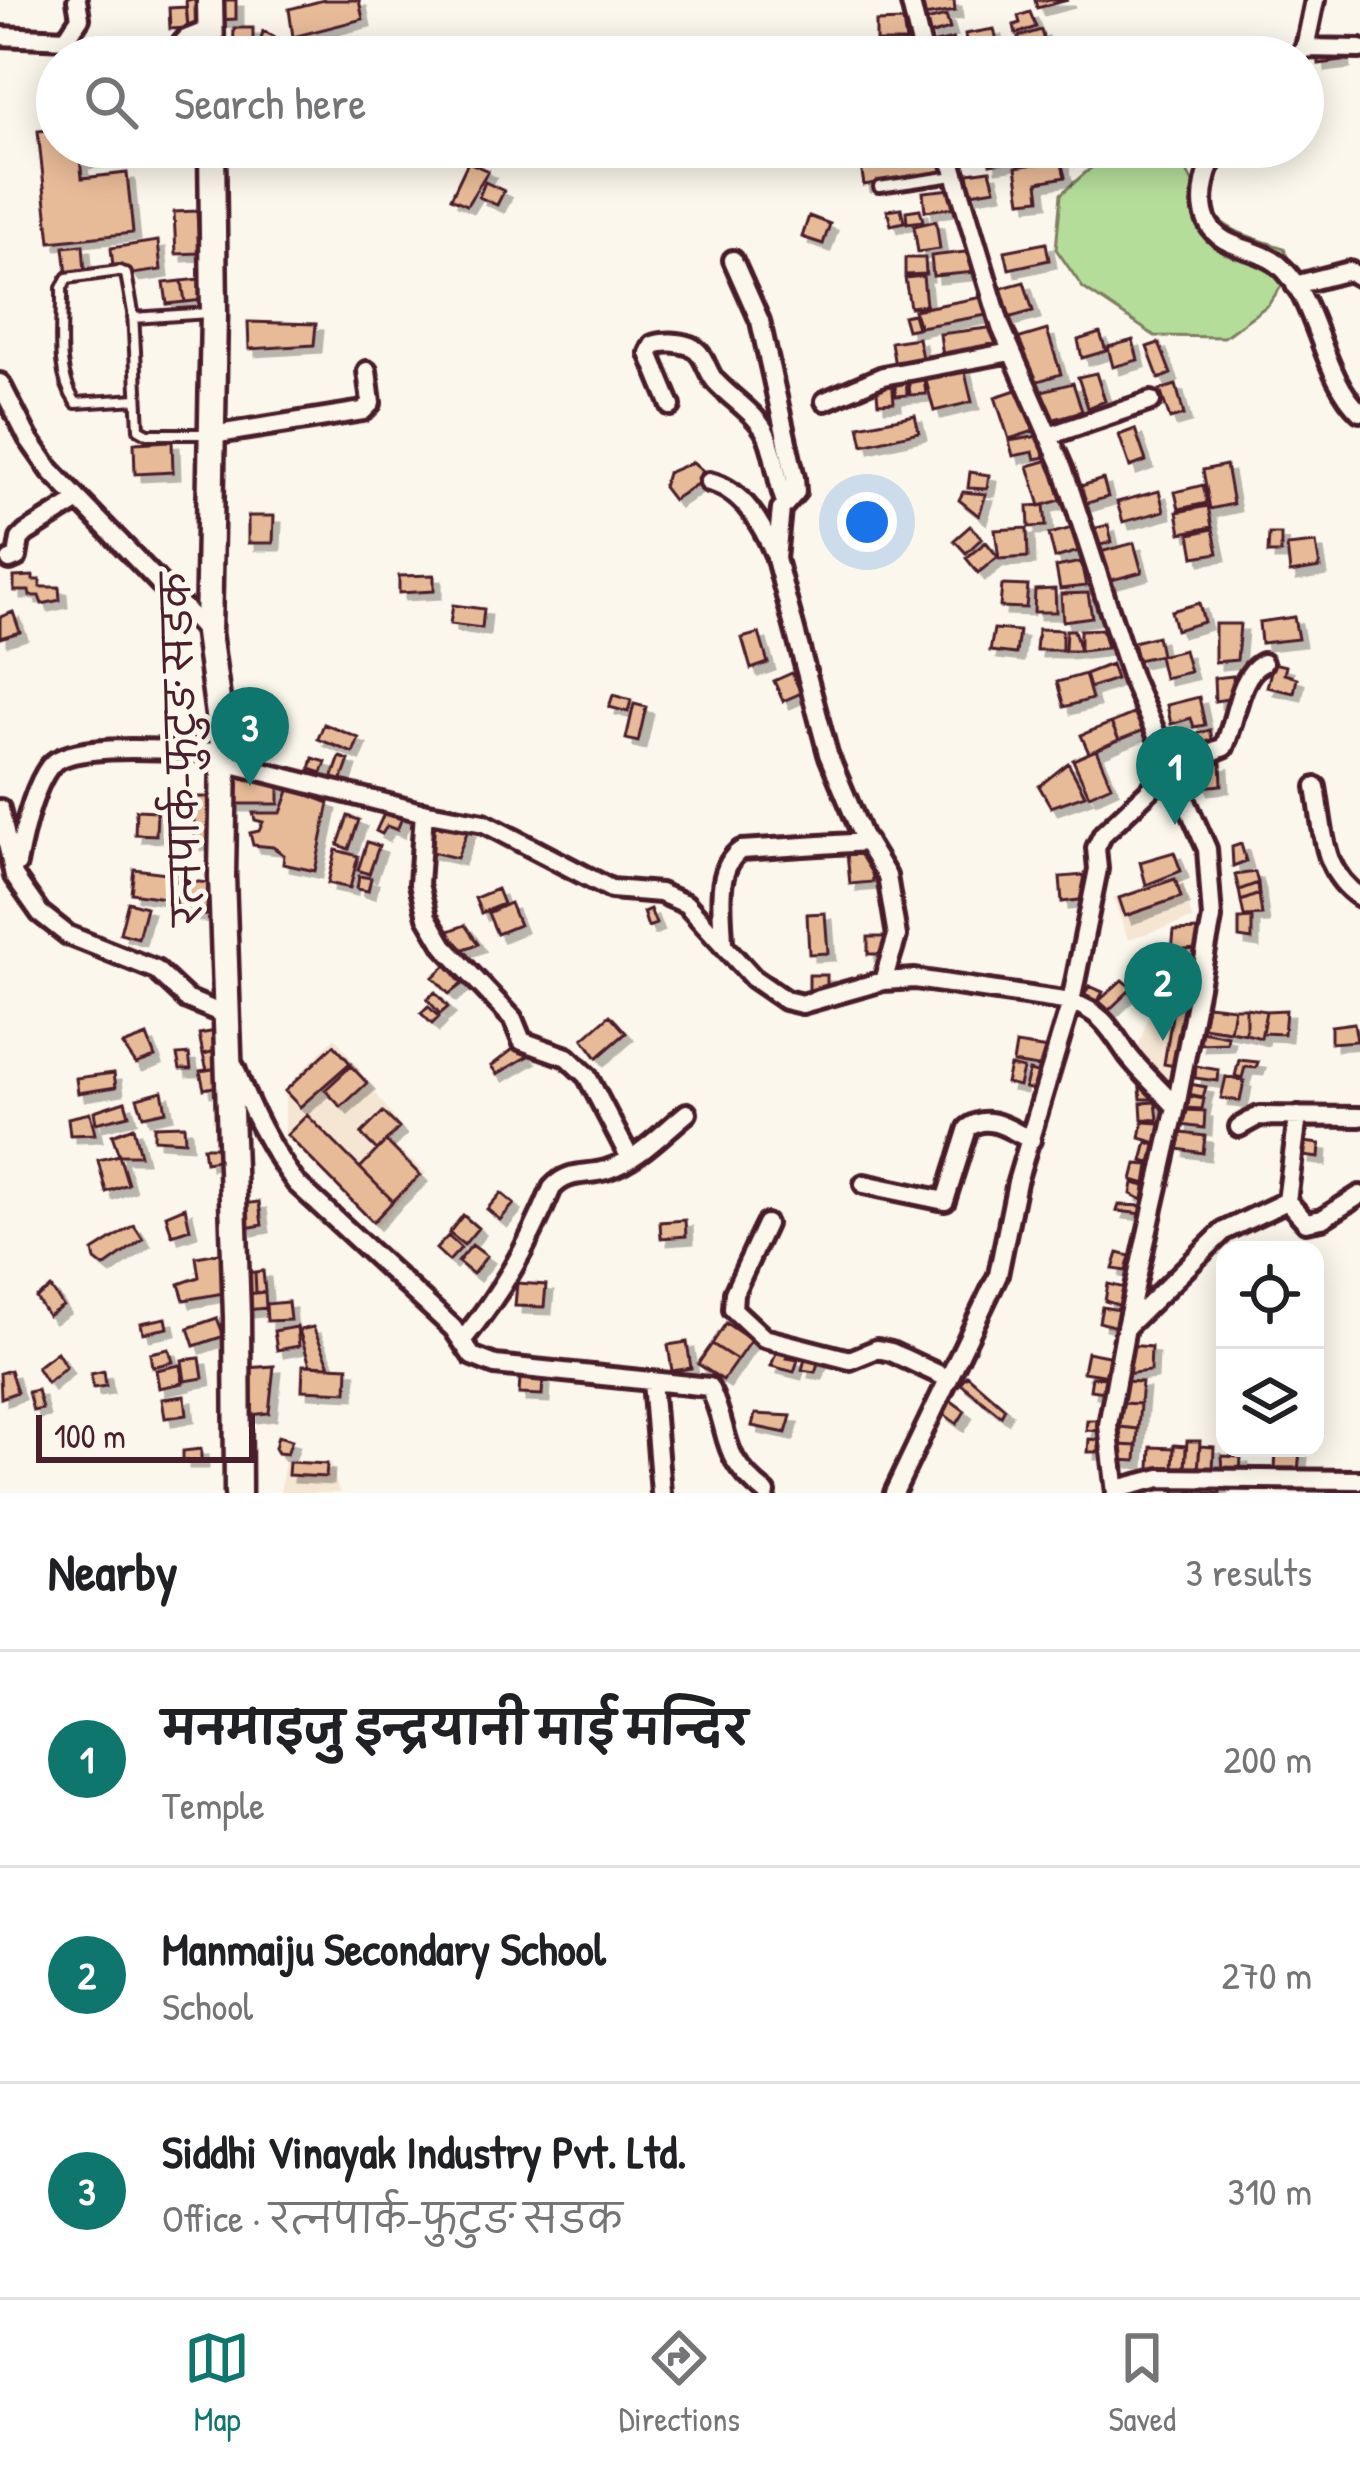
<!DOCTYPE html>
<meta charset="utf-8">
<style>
body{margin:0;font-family:"Patrick Hand","Playpen Sans Deva",sans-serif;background:#f2f2f2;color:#202124}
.controls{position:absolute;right:36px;bottom:36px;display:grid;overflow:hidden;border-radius:24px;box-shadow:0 6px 30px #0003}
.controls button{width:108px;height:108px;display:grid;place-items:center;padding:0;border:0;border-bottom:3px solid #e0e0e0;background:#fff;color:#202124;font:60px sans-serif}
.scale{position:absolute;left:36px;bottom:30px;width:219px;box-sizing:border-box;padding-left:12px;border:6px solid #4a1f2b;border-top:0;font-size:33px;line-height:42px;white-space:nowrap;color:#4a1f2b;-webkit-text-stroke:9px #fbf7ec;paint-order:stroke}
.you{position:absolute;left:867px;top:522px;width:42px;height:42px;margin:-30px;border:9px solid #fff;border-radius:50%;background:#1a73e8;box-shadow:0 0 0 18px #1a73e833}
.badge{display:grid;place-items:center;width:78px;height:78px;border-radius:50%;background:#0f766e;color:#fff;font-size:39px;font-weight:700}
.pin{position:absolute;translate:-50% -99px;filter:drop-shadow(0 3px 6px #0008)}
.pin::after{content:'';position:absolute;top:63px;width:42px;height:36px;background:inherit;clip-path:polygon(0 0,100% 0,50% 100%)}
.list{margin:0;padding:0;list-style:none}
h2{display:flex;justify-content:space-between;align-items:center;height:156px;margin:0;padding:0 48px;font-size:51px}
h2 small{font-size:39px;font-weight:400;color:#757577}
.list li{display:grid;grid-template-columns:78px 1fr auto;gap:36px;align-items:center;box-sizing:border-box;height:216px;padding:0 48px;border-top:3px solid #e0e0e0}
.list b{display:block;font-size:45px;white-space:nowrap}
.list p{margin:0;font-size:39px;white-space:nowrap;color:#757577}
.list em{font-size:39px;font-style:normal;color:#757577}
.icon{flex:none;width:66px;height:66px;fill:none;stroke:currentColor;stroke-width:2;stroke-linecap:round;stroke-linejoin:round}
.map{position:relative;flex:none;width:1360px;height:1493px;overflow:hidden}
.search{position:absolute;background:#fff;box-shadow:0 6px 30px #0003;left:36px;right:36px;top:36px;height:132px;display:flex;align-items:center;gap:30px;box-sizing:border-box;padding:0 42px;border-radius:66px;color:#757577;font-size:45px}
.sheet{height:804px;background:#fff}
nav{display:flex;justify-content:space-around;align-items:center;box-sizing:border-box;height:168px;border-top:3px solid #e0e0e0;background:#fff;font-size:33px;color:#757577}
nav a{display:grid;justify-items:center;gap:6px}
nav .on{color:#0f766e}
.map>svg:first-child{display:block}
.built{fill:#f5e5d3}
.green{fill:#b4dd9a;stroke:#7f7e62;stroke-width:3}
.building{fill:#e8bb98;stroke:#4a1f2b;stroke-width:3;filter:url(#shadow)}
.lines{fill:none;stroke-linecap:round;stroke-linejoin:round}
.lane-casing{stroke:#4a1f2b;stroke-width:16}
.street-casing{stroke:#4a1f2b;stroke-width:26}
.secondary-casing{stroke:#4a1f2b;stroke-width:33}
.lane{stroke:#fbf7ec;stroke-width:8}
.street{stroke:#fbf7ec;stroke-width:16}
.secondary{stroke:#fbf7ec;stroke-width:24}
.labels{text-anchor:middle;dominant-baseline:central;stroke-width:10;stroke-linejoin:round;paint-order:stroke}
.street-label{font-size:39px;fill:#4a1f2b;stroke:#fbf7ec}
</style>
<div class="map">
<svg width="1360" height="1493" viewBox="0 0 1360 1493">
<defs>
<filter id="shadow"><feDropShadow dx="7" dy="7" stdDeviation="0" flood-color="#0004"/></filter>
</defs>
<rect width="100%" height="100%" fill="#fbf7ec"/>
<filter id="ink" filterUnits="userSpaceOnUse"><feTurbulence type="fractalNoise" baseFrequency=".00833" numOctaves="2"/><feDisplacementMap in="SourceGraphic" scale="24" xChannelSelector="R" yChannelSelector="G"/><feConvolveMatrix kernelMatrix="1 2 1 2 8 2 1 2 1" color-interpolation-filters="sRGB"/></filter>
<g filter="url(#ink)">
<path class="built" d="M1181,875l11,44 -64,20 -15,-41z
M1193,997l-19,95 -38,-38 18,-56z
M335,1037l66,91 -11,14 36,31 -49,54 -92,-92v-46z
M285,1461l46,2 8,30h-59z"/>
<path class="green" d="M1110,147h75c-4,15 1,23 8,36 24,48 43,49 91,65l8,23 -24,34 -44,32 -69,-1 -72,-48 -27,-39 5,-55 46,-40z"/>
<path class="building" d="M186,0h16l1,27 -15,1z
M217,0h19v19l-19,1z
M324,0h35l4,19 -70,18 -4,-28z
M921,0h33l1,11 -31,5z
M1035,0h33l-31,8z
M186,7l2,21 -18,1 -1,-21z
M1030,12l6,15 -20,7 -2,-9 6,-2 -2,-7z
M946,16l4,13 -21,6 -3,-14z
M903,21l3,21h-30v-20z
M234,28h19v14l7,2 3,-13 12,6 -6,20h-36z
M994,29l7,28h-33l-3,-23z
M1041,30l6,22 -25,5 -4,-20z
M953,39l5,14 -24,4 -3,-13z
M1236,42l16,11 -4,4h-25l-6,-6z
M1342,49l1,12 -24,3 -1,-12z
M57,129v18h22l3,31 45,-5 6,60 -83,9 -12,-111z
M79,147h66l1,8 -66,6z
M989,147h25l2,13 -26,4z
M939,150l4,21 -79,14 -4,-25z
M1061,160l4,17 -27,5 2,17 -19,2 -5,-34z
M468,162l20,9 -21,34 -16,-7z
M990,170l5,19 -24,4 -3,-20z
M485,182l19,9 -7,14 -18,-8z
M953,189l4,18 -32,4 -2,-19z
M901,208l3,14 -13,3 -4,-15z
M920,209l3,12 -16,2 -1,-12z
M197,211l2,42 -23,1 -2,-42z
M809,216l21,8 -7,20 -21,-7z
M936,221l4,28 -22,3 -4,-26z
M158,241l3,29 -28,4 -5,-7 -15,-1 -2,-18z
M1046,243l3,17 -40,9 -4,-18z
M83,245l2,28 -18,1 -3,-27z
M974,251l2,21 -43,4 -2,-20z
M905,258h20l1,16 -21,1z
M923,276l3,29 -16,2 -5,-29z
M200,279l3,21 -18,2 -3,-21z
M182,281l3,21 -18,2 -3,-21z
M1024,282l9,29 -25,7 -10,-29z
M988,296l4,18 -72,13 -6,-17z
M913,314l4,14 -10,2 -4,-14z
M248,322l68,2 -2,21 -65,4z
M996,327l3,20 -56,10 -3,-23z
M1047,330l14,44 -29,9 -15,-44z
M1100,333l6,18 -24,7 -4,-18z
M918,338l5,25 -28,3 -4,-24z
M1133,340l5,20 -25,7 -5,-20z
M1159,343l12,31 -12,5 -12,-32z
M964,368l8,34 -38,9 -9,-34z
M923,371l3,23 -16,1 -2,-21z
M1096,373l9,28 -17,7 -10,-31z
M906,376l1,19 -11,1 -2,-19z
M892,379l2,23 -16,1 -2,-22z
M1073,383l9,28 -34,10 -10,-29z
M1176,385l8,30 -14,4 -10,-29z
M1019,389l15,42 -25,8 -14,-42z
M915,415l4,17 -56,13 -4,-19z
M1135,429l11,32 -16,6 -11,-32z
M1039,436l6,21 -10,2 -2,-7 -20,4 -4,-15z
M172,441l1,31 -38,2 -1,-31z
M1049,460l12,40 -21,6 -12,-40z
M693,462l16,14 -36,24 -10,-13 4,-14z
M1226,465l7,39 -23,5 -7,-39z
M970,472l19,3 -2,14 -19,-1z
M1103,479l5,18 -27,8 -6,-17z
M1203,485l4,18 -28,6 -4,-17z
M1159,491l5,20 -41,11 -6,-20z
M963,492l23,2 -7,22 -20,-16z
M1044,505l2,21 -17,1 -1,-21z
M1208,506l4,21 -31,6 -4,-21z
M248,516h26l-1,27h-25z
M1108,525l4,17 -15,4 -5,-17z
M970,526l12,12 -16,15 -12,-13z
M1027,528l1,29 -29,2 -4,-29z
M1072,528l7,23 -24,7 -6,-24z
M1213,529l5,24 -24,4 -4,-23z
M1269,534h12v19h-13z
M986,542l12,15 -20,16 -12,-15z
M1134,543l8,29 -34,9 -8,-29z
M1316,543l4,25 -30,5 -3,-27z
M1081,562l5,24 -26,3 -4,-22z
M434,575v16l-35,2v-17z
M33,576v4h7v7h19l1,13 -18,4 -3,-8h-9l-1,-5h-15v-14z
M1002,585l26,1 -2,22 -26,-1z
M1055,589l1,23h-22l1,-22z
M1088,593l4,24 -29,4 -2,-27z
M1199,603l5,19 -28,8 -5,-19z
M453,605l31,4 -2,19 -32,-4z
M13,612l7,20 -20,6v-21z
M1294,617l4,22 -37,4 -2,-21z
M1215,624h25l-3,36 -22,2z
M994,629l25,2 -3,23 -26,-3z
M1038,629l24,1v20h-26z
M1102,629l5,19 -27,3v-21z
M1066,630h8l6,21h-15z
M759,633l9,30 -17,6 -9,-31z
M1157,636l4,19 -24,5 -4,-18z
M1184,650l6,22 -26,6 -5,-22z
M1273,663l13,3 -2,8 13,4 -3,15 -27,-6z
M1111,664l5,15 -27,9 -4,-14z
M792,673l9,20 -18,8 -9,-20z
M1085,674l7,25 -28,8 -7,-25z
M1233,676l1,22 -19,3 -1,-23z
M613,695l18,5 -3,12 -19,-5z
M1199,697l6,28 -11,2 -3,-9 -20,6 -4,-19z
M634,704l12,3 -8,35 -12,-3z
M1140,711l7,18 -28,11 -8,-17z
M1111,723l8,17 -30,13 -8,-18z
M324,724l35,14 -6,15 -35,-14z
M1210,730l3,12 -28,8 -9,-10z
M1096,750l15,35 -22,10 -16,-35z
M340,757l9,3 -8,22 -9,-3z
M313,758l13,4 -4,11 -12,-4z
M1068,763l17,32 -34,12 -12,-21z
M1221,763l1,22 -20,2 -5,-18z
M235,775l44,7v22h-45z
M290,788l39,15 -14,68 -32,-7 1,-9 -11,-8 -20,-2 -3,-12 9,-2 4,-9 -8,-2 -2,-7h28z
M186,797h32l-1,47 -23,-1v-34l-11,-2z
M387,807l17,6 -7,17 -10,-4 -5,8 -6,-3z
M136,810l21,1 -1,24 -21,-1z
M348,816l11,4 -10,29 -11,-4z
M435,822l33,8 -11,28 -30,-7z
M367,842l12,4 -10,28 -11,-4z
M1241,844l5,17 -13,5 -1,-19z
M336,850l22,6 -8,32 -22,-5z
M870,850l3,32 -23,2 -3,-31z
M1174,852l7,19 -35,14 -6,-23z
M134,869l41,5 -4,25 -40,-6z
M1255,872l3,11 -19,7 -4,-15z
M1084,875l3,24 -25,3 -2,-25z
M359,876l12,2 -3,13 -11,-2z
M1175,879l6,18 -56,19 -6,-18z
M178,880l32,3 -4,32 -31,-3z
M1258,883l1,11 -18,7 -2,-11z
M497,889l6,15 -22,9 -6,-15z
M1259,894l3,21 -18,1 -3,-15z
M128,902l18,5 -8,31 -18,-5z
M510,903l9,22 -22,9 -9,-21z
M650,909l6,15 -8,3 -5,-15z
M825,913l3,40 -19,1 -2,-40z
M1252,918v22l-13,-2v-19z
M465,925l13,19 -22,8 -10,-20z
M1198,930l-2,19 -24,2 2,-20z
M868,937h19v17h-19z
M451,961l9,11 -4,5 6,7 -13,10 -16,-17z
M809,975h18v19h-18z
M1122,980l10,8 -23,22 -10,-9z
M1089,986l14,6 -5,9 -14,-5z
M435,992l13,15 -8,7 -13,-15z
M1174,1004l16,2 -10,61 -16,-3z
M1207,1005l27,3 -4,23 -27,-4z
M428,1006l11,11 -7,7 -11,-11z
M1234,1008h12v26l-16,-3z
M1246,1008l20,3 -5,27 -15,-4z
M1286,1010l-2,24 -22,-1 4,-22z
M610,1015l16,18 -29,25 -14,-19z
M1354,1023l3,18 -26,2v-17z
M216,1031l4,19 -17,4 -4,-20z
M1201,1031l27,5 -1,7 -29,1z
M147,1036l8,21 -19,7 -13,-19z
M1016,1044l32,5 -4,19 -31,-5z
M334,1045l16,18 -50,44 -15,-16z
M517,1046l11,10 -31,18 -6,-8z
M220,1050l3,17 -16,3 -4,-16z
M189,1054l2,15h-11l-3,-14z
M1239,1060l19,2 -2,6 -11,-1 -3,11 -7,-2z
M351,1066l16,17 -26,24 -16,-17z
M1010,1066l13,3 -4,17 -13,-3z
M1196,1066l23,4 -1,11 -23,-3z
M223,1067l4,17 -23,5 -4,-18z
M1029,1071l12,3 -3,17 -13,-3z
M114,1073l2,14 -38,6 -2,-15z
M1226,1077l18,4 -4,20 -19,-3z
M1139,1079l14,6 2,14h-14z
M1190,1084l16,3 -3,10 -15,-3z
M162,1091l4,20 -23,5 -6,-18z
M1188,1096l16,3 -2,10 -17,-1z
M125,1101l4,14 -33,8 -2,-12z
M1156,1102l2,18 -16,-1 -1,-16z
M1184,1110l21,1 -1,17 -23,-3z
M383,1112l16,16 -22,22 -16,-16z
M90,1113l5,21 -25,1 -2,-17z
M307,1115l86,86 -20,21 -86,-87z
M1143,1122l17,1 -3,20 -17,-5z
M184,1125l1,16 -31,-2v-13z
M133,1127l7,28h-21l-7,-20z
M1182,1133l23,3 -2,17 -25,-4z
M386,1141l34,34 -27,26 -33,-33z
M1147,1142l8,3 -4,18 -9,-2z
M1304,1142l16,2 -1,14 -16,-2z
M203,1147h19l2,12 -19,3z
M119,1155l9,29 -22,8 -8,-32z
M1136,1164l13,1 -3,19 -14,-4z
M1133,1183l12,3 -2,14 -12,-6z
M501,1193l13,11 -14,16 -13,-11z
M259,1202l3,23 -16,3 -3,-24z
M1119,1205l24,1v8l-26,-3z
M185,1207l5,22 -18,6 -6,-20z
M463,1215l15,13 -14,17 -15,-12z
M685,1220l1,16 -25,2 -1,-16z
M134,1225l9,14 -39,28 -9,-7 -2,-9z
M448,1236l13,12 -12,13 -13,-12z
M472,1245l15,11 -14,18 -15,-12z
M225,1252l4,40 -45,8 -5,-16 20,-7 -3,-20z
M1118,1253l12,3 -4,15 -13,-2z
M263,1271l2,21 -9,1 -1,-21z
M255,1272l1,21 -11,1 -2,-21z
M517,1283l29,2 -2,22 -29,-1z
M1108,1284l17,4 -4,18 -16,-5z
M51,1288l12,18 -15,10 -12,-18z
M265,1292l1,16 -20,2 -1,-16z
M288,1302l2,18 -23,1 -1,-17z
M1102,1307l17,3 -3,17 -17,-5z
M166,1318l2,10 -25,5 -2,-10z
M217,1318l7,18 -30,10 -6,-18z
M726,1323l25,17 -14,20 -25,-16z
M297,1327l2,19 -22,4 -3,-19z
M313,1327l17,39 -20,-1 -11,-35z
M687,1342l4,26 -19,3 -4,-26z
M712,1344l25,16 -14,20 -25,-16z
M779,1345l11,3 -3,10 11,2 -4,12 -23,-6z
M1127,1345l24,2 -1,24 -26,3z
M169,1349l4,13 -21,5 -2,-14z
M57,1352l9,15 -19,16 -10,-16z
M1087,1352l26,5 -3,19 -27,-4z
M806,1355l14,3 -5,14 -13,-2z
M200,1358l3,20 -18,3 -3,-21z
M180,1365l3,18 -24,5 -3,-18z
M303,1365l45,2 -1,25 -45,-2z
M274,1366l-5,47 -20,2 -2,-47z
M10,1370l7,22 -16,6 -1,-25z
M104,1371l2,15 -13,2 -2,-14z
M967,1375l38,33 -4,8 -41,-33z
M1092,1377l15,1 -1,14 -16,-2z
M520,1378l23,1 -1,16 -23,-1z
M1123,1381l19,1 -2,22 -18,-1z
M37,1390l5,19 -9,2 -5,-19z
M185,1396l2,19 -22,3 -3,-19z
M950,1400l15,11 -8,13 -15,-11z
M1122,1403l18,1 -2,25 -18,-2z
M755,1414l36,2 -5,17 -34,-7z
M1087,1420h13v11l-14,-1z
M1120,1427l18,2 -1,17 -18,-1z
M278,1436l14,4 -5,14 -9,-1 -3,-5z
M1089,1439l11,1 -1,12h-11z
M1187,1441h13l-2,30 -13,-1z
M1119,1445l18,1 -1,15 -18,-1z
M1174,1445l12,1 -1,24 -12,-1z
M1200,1446l14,1 -1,24h-15z
M1151,1447l23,1 -1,21 -23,-1z
M201,1449v12h-18v-10z
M1276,1449l24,2 -2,20 -23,-2z
M1222,1456l19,1 -1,16 -17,-2z
M289,1462l38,2 -1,13 -38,-2z
M1220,1481v12h-23v-11z
M1197,1482v11h-22v-9z"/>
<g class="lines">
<defs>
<path id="lane" d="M879,187l75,-11
M133,318l76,-5
M137,399l-61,4c-22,-32 -13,-78 -14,-115l5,-10 52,-7 7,3 7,38 6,117 9,5h62"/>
<path id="street" d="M910,0l14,57
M0,36l66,3 14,-21 -3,-18
M1305,48l55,1
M170,57l16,-18 25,-10
M1298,57l7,-9 10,-48
M947,147l54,180 63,144 68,208 75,170 5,69 -36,189
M1217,147c-9,21 -20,51 -10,74 13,29 49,25 71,43 39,31 43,112 82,148
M733,260l27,61 35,157 1,14 -15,17 -5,50 52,195 34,81 25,41 10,60 -14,45
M1295,285l54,-14 11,6
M0,383l28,55 23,33 157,162
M825,401l58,-25 128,-24
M671,406l-22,-53 4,-8c11,-4 26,-3 37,1 16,7 16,27 27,37 16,17 43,33 51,55 8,21 9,43 17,64
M212,435l151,-24 8,-8 -4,-32
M1048,436l103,-35
M709,482c34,8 53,42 65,71
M10,560l7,-3 3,-18 6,-6 51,-32
M224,762l193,49 67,12 127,66 49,4 26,11 67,74 32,22 17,4 81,-23 32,-2 156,23 27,-133 -2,-21 7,-14 70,-66 51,-21c12,-25 14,-73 39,-84
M1316,787c8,44 5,84 44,110
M0,809l14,67 26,37 28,22 88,35 31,29 38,16
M424,812l-5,72 8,33 17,29 69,73 9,22 45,16 20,19 43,82
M17,864c5,-27 16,-76 33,-98 22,-27 138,-14 174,-14
M723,945c0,-29 -10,-76 18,-95l126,-8
M235,1068c15,42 34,79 61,115l157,145 19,28 23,9 214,22c24,48 7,67 57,106
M1298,1116l-11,85 19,21 16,-3 38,-24
M1239,1127l20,-11 101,1
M864,1184l81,17 23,-73c21,-16 42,2 63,12
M766,1224l-32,69 -1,16 31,29 86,22 27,-11 14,3 58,27
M1126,1327l98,-96 63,-30
M462,1341c41,-51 65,-93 90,-153 16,-18 34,-12 54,-18 32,-10 56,-37 81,-57
M652,1381l9,112
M1117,1489l43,-11 200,2
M894,1493l104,-218 19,-93 54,-180c31,10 40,28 57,53 14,18 33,35 48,52l-50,220 -18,98 8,68"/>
<path id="secondary" d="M210,0l1,57
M212,147l2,166 -6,320 16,119 -2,124 15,440 1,177"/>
</defs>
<use href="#lane" class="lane-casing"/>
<use href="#street" class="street-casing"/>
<use href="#secondary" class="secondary-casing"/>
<use href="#lane" class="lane"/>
<use href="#street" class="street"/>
<use href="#secondary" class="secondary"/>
</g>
</g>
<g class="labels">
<g class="street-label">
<text transform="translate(181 749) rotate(-92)">रत्नपार्क-फुटुङ सडक</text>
</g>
</g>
</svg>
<div class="controls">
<button><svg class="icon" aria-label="locate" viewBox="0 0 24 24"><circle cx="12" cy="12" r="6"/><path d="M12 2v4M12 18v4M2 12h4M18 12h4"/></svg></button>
<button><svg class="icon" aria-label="layers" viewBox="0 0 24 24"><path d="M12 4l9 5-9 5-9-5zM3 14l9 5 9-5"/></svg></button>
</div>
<div class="scale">100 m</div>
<div class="you"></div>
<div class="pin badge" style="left:1175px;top:825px">1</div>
<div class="pin badge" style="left:1163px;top:1041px">2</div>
<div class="pin badge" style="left:250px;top:786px">3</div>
<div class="search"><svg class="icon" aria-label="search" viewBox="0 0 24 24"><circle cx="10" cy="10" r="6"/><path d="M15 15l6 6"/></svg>Search here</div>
</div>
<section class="sheet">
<h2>Nearby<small>3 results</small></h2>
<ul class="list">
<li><span class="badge">1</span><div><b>मनमाइजु इन्द्रयानी माई मन्दिर</b><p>Temple</p></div><em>200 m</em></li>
<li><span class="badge">2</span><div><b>Manmaiju Secondary School</b><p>School</p></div><em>270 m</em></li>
<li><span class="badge">3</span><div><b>Siddhi Vinayak Industry Pvt. Ltd.</b><p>Office · रत्नपार्क-फुटुङ सडक</p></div><em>310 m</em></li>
</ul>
</section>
<nav>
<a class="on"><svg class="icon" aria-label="map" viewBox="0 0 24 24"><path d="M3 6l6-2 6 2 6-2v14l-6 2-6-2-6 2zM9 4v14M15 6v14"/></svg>Map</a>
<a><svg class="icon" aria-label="directions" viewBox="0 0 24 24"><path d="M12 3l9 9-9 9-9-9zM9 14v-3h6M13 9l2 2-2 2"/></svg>Directions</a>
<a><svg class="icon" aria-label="saved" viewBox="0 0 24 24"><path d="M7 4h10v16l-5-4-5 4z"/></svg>Saved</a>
</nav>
